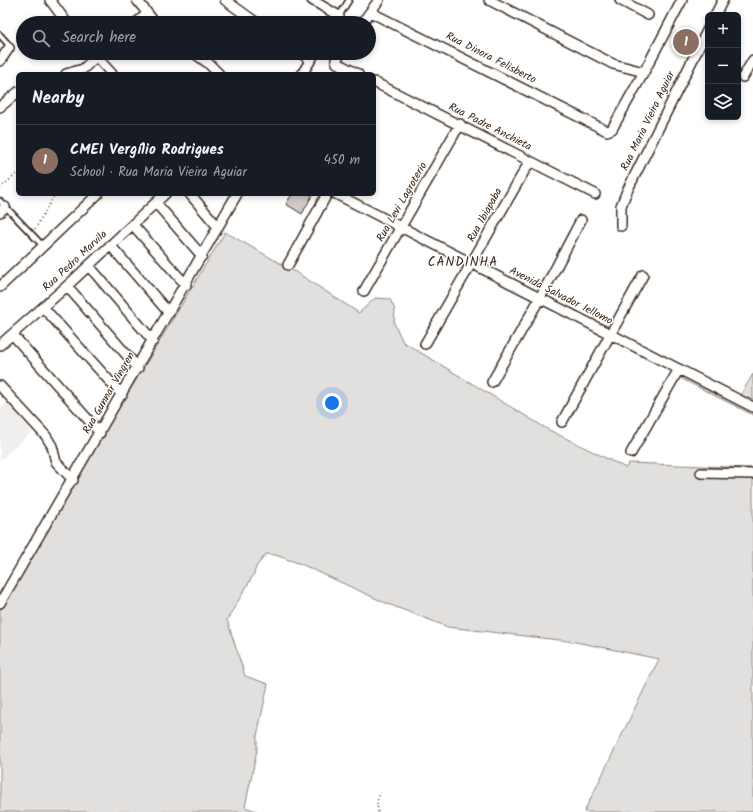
<!DOCTYPE html>
<meta charset="utf-8">
<style>
body{margin:0;font-family:Kalam,sans-serif;background:#242831;color:#f1f3f6}
.controls{position:absolute;right:12px;top:12px;display:grid;overflow:hidden;border-radius:6px;box-shadow:0 2px 6px #0003}
.controls button{width:36px;height:36px;display:grid;place-items:center;padding:0;border:0;border-bottom:1px solid #363941;background:#171b24;color:#f1f3f6;font:20px sans-serif}
.you{position:absolute;left:332px;top:403px;width:14px;height:14px;margin:-10px;border:3px solid #fff;border-radius:50%;background:#1a73e8;box-shadow:0 0 0 6px #1a73e833}
.badge{display:grid;place-items:center;width:26px;height:26px;border-radius:50%;background:#7c3aed;color:#fff;font-size:13px;font-weight:700}
.pin{position:absolute;translate:-50% -50%;border:2px solid #fff;box-shadow:0 1px 4px #0006}
.list{margin:0;padding:0;list-style:none}
h2{display:flex;justify-content:space-between;align-items:center;height:52px;margin:0;padding:0 16px;font-size:17px}
h2 small{font-size:13px;font-weight:400;color:#9ea1a6}
.list li{display:grid;grid-template-columns:26px 1fr auto;gap:12px;align-items:center;box-sizing:border-box;height:72px;padding:0 16px;border-top:1px solid #363941}
.list b{display:block;font-size:15px;white-space:nowrap}
.list p{margin:0;font-size:13px;white-space:nowrap;color:#9ea1a6}
.list em{font-size:13px;font-style:normal;color:#9ea1a6}
.icon{flex:none;width:22px;height:22px;fill:none;stroke:currentColor;stroke-width:2;stroke-linecap:round;stroke-linejoin:round}
.map{position:relative;flex:none;width:753px;height:812px;overflow:hidden}
.search{position:absolute;background:#171b24;box-shadow:0 2px 6px #0003;left:16px;top:16px;width:360px;height:44px;display:flex;align-items:center;gap:10px;box-sizing:border-box;padding:0 14px;border-radius:22px;color:#9ea1a6;font-size:15px}
.panel{position:absolute;background:#171b24;box-shadow:0 2px 6px #0003;left:16px;top:72px;width:360px;height:124px;border-radius:6px}
.map>svg:first-child{display:block}
.built{fill:#f1efee}
.green{fill:#e2e0de;stroke:#8e857e}
.building{fill:#cfcac7;stroke:#3b2a1e}
.lines{fill:none;stroke-linecap:round;stroke-linejoin:round}
.service-casing{stroke:#3b2a1e;stroke-width:8}
.minor-casing{stroke:#3b2a1e;stroke-width:12}
.path{stroke:#3b2a1e;stroke-width:1.5;stroke-dasharray:1 3;stroke-linecap:butt}
.service{stroke:#fff;stroke-width:4.5}
.minor{stroke:#fff;stroke-width:9}
.labels{text-anchor:middle;dominant-baseline:central;stroke-width:3;stroke-linejoin:round;paint-order:stroke}
.street-label{font-size:11px;fill:#3b2a1e;stroke:#fff}
.quarter-label{font-size:13px;letter-spacing:1px;fill:#3b2a1e;stroke:#fff}
</style>
<div class="map">
<svg width="753" height="812" viewBox="0 0 753 812">
<rect width="100%" height="100%" fill="#fff"/>
<filter id="ink" filterUnits="userSpaceOnUse"><feTurbulence type="fractalNoise" baseFrequency=".025" numOctaves="2"/><feDisplacementMap in="SourceGraphic" scale="8" xChannelSelector="R" yChannelSelector="G"/><feConvolveMatrix kernelMatrix="1 2 1 2 8 2 1 2 1" color-interpolation-filters="sRGB"/></filter>
<g filter="url(#ink)">
<path class="built" d="M681,32l15,9 -6,10 -15,-7z
M8,403l24,29 -32,28v-52z"/>
<path class="green" d="M225,232l74,42 60,39 16,-15 15,1 5,11 -1,13 9,19 146,88 77,38 3,-5 124,5v344h-169l75,-153 -83,-17 -128,-15 -60,-23 -87,-40 -26,-9 -9,-1 -10,13 -2,7 -27,46 18,56 23,8 -11,52v14l-12,57 14,5h-259v-201l77,-137 72,-115z
M687,370l53,26 13,-22v41l-71,-36z"/>
<path class="building" d="M292,194h21l-11,20 -16,-10z"/>
<g class="lines">
<defs>
<path id="service" d="M339,16l10,-16
M0,35l8,9 1,4
M0,201l43,45"/>
<path id="minor" d="M50,0l17,23
M137,0l18,23
M225,0l32,23
M312,0l27,16 -5,7
M620,0l28,15
M370,12l231,116 6,3 5,-2 32,-57 -31,-8 -124,-64
M715,15l8,-15
M136,23l11,-9
M362,23l17,-23
M93,53l19,21
M194,53l14,10 11,11
M301,53l9,7
M341,53l-5,7 1,3 21,11
M0,61l9,-13
M644,72l38,-72
M66,74l17,-5 17,-16
M302,74l13,-21
M743,77l10,-17
M374,82l221,112
M0,107l18,-15
M190,194l28,33
M336,194l417,213
M156,203l46,53
M0,212l5,-5
M133,225l53,60
M621,226v-20l6,-15 81,-162
M110,245l59,68
M288,265l39,-71
M89,266l64,75
M67,286l71,82
M0,287l98,-93
M364,291l96,-167
M43,307l79,88
M13,335l87,98
M425,344l105,-183
M0,345l67,-59 98,-92
M492,382l48,-84 41,-78
M0,386l46,50 6,10 4,16 17,18
M562,422l81,-147
M631,453l48,-84
M701,473l52,1
M0,603l237,-409"/>
</defs>
<use href="#service" class="service-casing"/>
<use href="#minor" class="minor-casing"/>
<path class="path" d="M0,188l18,-15
M35,229l20,-35
M378,812l-1,-10 3,-10"/>
<use href="#service" class="service"/>
<use href="#minor" class="minor"/>
</g>
</g>
<g class="labels">
<g class="street-label">
<text transform="translate(491 58) rotate(27)">Rua Dinora Felisberto</text>
<text transform="translate(648 121) rotate(-64)">Rua Maria Vieira Aguiar</text>
<text transform="translate(490 127) rotate(27)">Rua Padre Anchieta</text>
<text transform="translate(402 202) rotate(-60)">Rua Levi Lagroterio</text>
<text transform="translate(485 215) rotate(-61)">Rua Ibiapaba</text>
<text transform="translate(75 261) rotate(-43)">Rua Pedro Marvila</text>
<text transform="translate(561 296) rotate(27)">Avenida Salvador Iellomo</text>
<text transform="translate(109 393) rotate(-60)">Rua Gunnar Vingren</text>
</g>
<g class="quarter-label">
<text x="463" y="262">CANDINHA</text>
</g>
</g>
</svg>
<div class="controls">
<button>+</button>
<button>−</button>
<button><svg class="icon" aria-label="layers" viewBox="0 0 24 24"><path d="M12 4l9 5-9 5-9-5zM3 14l9 5 9-5"/></svg></button>
</div>
<div class="you"></div>
<div class="pin badge" style="left:686px;top:42px;background:#8d6e63">1</div>
<div class="search"><svg class="icon" aria-label="search" viewBox="0 0 24 24"><circle cx="10" cy="10" r="6"/><path d="M15 15l6 6"/></svg>Search here</div>
<section class="panel">
<h2>Nearby<small></small></h2>
<ul class="list">
<li><span class="badge" style="background:#8d6e63">1</span><div><b>CMEI Vergílio Rodrigues</b><p>School · Rua Maria Vieira Aguiar</p></div><em>450 m</em></li>
</ul>
</section>
</div>
